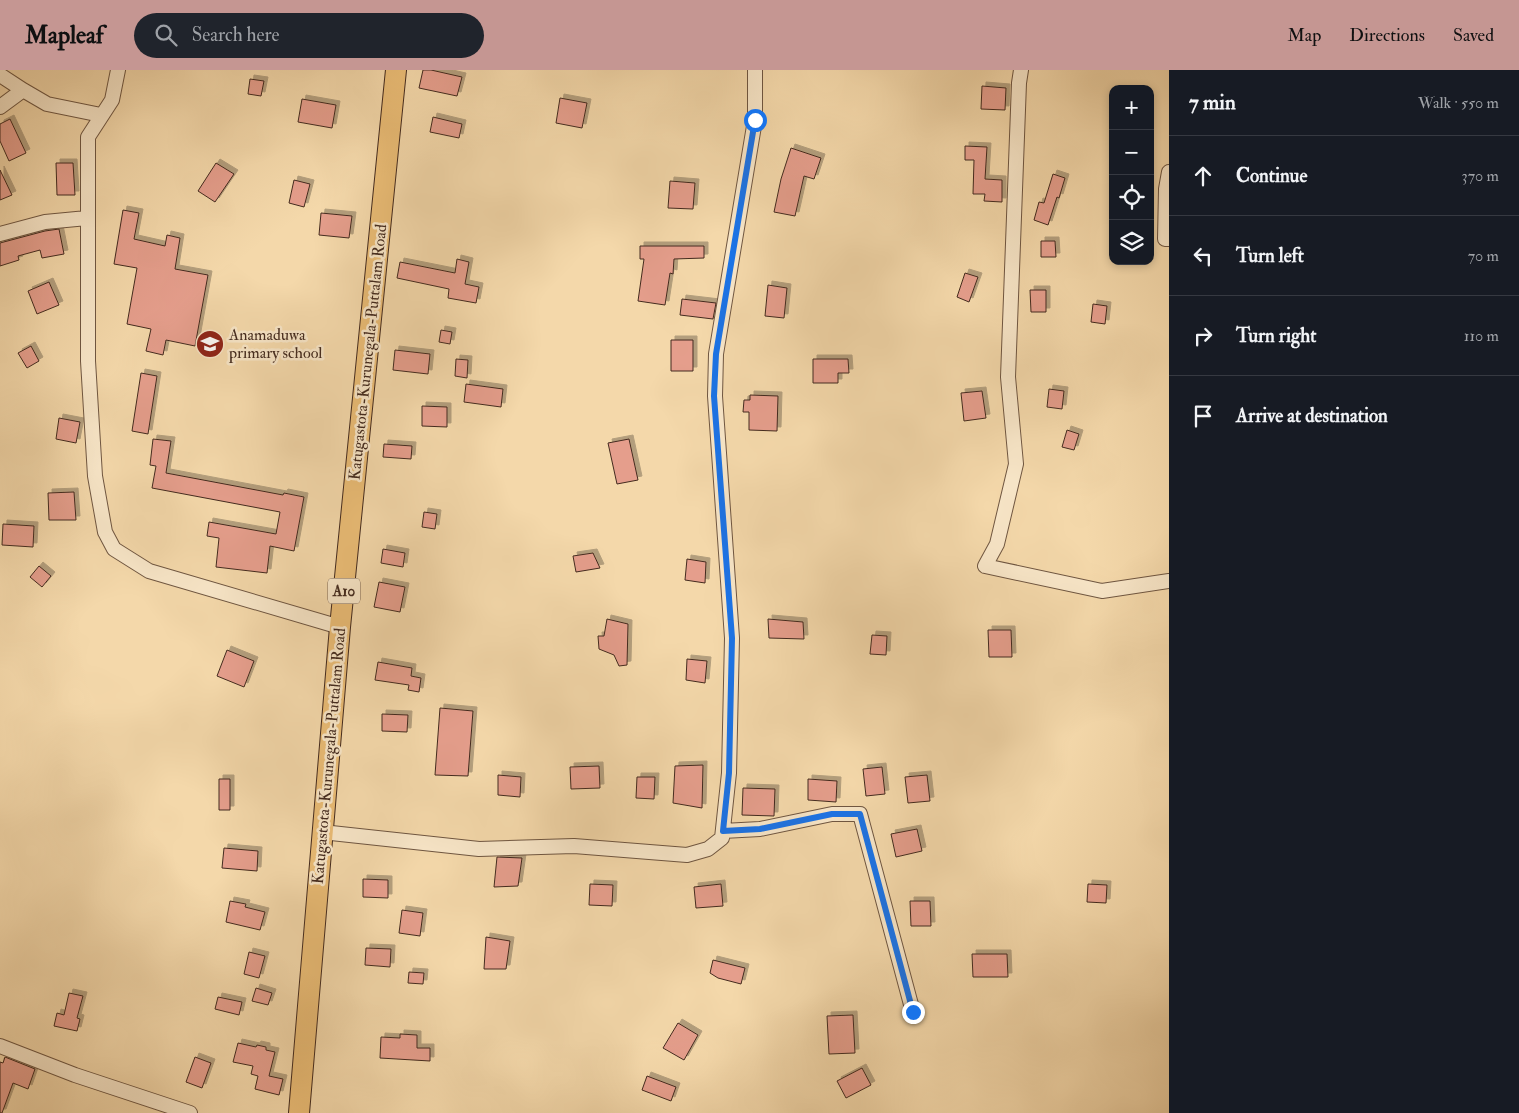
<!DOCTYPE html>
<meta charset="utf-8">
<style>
body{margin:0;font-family:"IM FELL Double Pica",serif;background:#20242c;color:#f1f3f6}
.controls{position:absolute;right:15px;top:15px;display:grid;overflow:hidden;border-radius:10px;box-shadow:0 2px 8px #0003}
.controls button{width:45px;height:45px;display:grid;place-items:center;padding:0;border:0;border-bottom:1px solid #363941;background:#171b24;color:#f1f3f6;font:25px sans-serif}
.stop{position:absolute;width:15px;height:15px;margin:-11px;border:4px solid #1a73e8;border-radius:50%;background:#fff}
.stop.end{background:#1a73e8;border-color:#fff;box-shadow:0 1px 5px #0008}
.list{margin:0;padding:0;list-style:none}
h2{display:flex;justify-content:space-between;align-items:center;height:65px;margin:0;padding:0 20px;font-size:21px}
h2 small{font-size:16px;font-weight:400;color:#9ea1a6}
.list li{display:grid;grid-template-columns:32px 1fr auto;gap:15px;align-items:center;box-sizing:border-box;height:80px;padding:0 20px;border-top:1px solid #363941}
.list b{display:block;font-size:19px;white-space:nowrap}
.list em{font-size:16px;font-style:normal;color:#9ea1a6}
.icon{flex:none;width:28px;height:28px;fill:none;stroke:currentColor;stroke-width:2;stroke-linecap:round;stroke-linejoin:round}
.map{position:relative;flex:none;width:1169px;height:1043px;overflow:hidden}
header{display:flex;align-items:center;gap:30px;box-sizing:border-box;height:70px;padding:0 25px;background:#c59692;color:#111}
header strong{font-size:24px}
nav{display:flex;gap:28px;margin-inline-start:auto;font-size:18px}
.search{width:350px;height:45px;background:#20242c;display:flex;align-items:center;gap:12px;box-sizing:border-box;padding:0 18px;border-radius:28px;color:#9ea1a6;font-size:19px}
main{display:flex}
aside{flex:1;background:#171b24}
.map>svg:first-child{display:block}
.building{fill:#e59e8c;stroke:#432a1e;filter:url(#shadow)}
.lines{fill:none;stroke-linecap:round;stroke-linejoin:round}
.minor-casing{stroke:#6f5641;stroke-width:16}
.highway-casing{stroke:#432a1e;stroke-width:22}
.minor{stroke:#f8e6c8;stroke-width:14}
.highway{stroke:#eabc75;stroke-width:20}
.route{stroke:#1a73e8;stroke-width:6}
.labels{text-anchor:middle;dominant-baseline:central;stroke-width:5;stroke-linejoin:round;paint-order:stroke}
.shield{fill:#f8e6c8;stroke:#796251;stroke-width:1}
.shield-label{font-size:15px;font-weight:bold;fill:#432a1e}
.poi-label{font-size:16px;fill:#432a1e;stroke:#f8e6c8;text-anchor:start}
.street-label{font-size:16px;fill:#432a1e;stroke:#f8e6c8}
</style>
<header>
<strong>Mapleaf</strong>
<div class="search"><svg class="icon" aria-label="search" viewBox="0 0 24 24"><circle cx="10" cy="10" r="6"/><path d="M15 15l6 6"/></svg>Search here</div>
<nav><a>Map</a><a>Directions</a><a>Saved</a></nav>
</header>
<main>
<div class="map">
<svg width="1169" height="1043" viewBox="0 0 1169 1043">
<defs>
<filter id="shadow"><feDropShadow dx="4" dy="-4" stdDeviation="0" flood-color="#0004"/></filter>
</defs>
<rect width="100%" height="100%" fill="#f4d8aa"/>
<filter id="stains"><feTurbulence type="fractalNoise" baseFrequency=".004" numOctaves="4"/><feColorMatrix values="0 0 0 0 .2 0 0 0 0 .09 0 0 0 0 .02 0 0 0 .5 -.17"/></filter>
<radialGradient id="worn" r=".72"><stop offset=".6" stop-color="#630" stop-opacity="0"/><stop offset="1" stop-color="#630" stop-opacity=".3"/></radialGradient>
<path class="building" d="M423,0h8l31,7 -5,19 -38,-8z
M250,9l14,2 -3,15 -13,-2z
M982,16l24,2 -1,22 -24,-1z
M560,28l27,5 -5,25 -26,-5z
M302,29l34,6 -4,23 -34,-6z
M433,47l29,7 -3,14 -29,-6z
M10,49l16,34 -17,8 -9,-20v-17z
M965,76l22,1 -2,32 17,1v22l-18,-1 1,-7h-12l1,-34h-9z
M791,78l30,10 -7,21 -10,-3 -9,40 -21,-4 7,-33z
M56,93h17l2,32h-18z
M216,93l18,11 -19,28 -17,-11z
M0,100l12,25 -12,5z
M1053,104l12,4 -6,20 -2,-1 -9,28 -14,-5 5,-18 5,1z
M294,110l16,4 -6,23 -15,-4z
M670,111l25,2 -2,26 -25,-1z
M123,140l16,3 -5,26 31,7 2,-11 13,3 -5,31 33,6 -13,71 -29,-6 -3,15 -17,-4 5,-22 -24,-5 10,-56 -23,-4z
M321,143l31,3 -3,22 -30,-3z
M59,159l5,25 -22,4 -2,-8 -22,6 1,4 -19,6v-23l45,-12z
M1041,171h14l1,16h-15z
M640,176h64v12l-30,1 -1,15 -3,-1 -5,32 -27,-4 6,-42h-4z
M457,189l12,3 -4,22 14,3 -3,16 -28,-5 1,-9 -52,-11 3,-16 55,11z
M965,203l13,4 -9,25 -12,-5z
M49,212l10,23 -22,9 -9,-23z
M768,215l19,3 -3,30 -19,-2z
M1030,220h16v22h-15z
M682,229l34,4 -3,16 -33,-4z
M1093,234l14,2 -2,18 -14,-2z
M441,260l11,2 -2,12 -11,-2z
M671,270h22v31h-22z
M31,276l8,15 -12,7 -9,-15z
M395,280l35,4 -2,20 -35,-4z
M456,289l12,1 -1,18 -12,-2z
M813,289h35l1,14h-11v10h-25z
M141,303l16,3 -9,58 -16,-3z
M466,314l37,5 -2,18 -37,-5z
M1049,319l15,2 -2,18 -15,-2z
M982,321l4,27 -22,3 -3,-28z
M750,325l28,1 -1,35 -28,-1v-18h-6l1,-12h6z
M422,336l25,1v20l-25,-1z
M59,348l21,4 -4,21 -20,-4z
M1067,360l12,4 -5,16 -12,-3z
M153,369l18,2 -5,32 117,22 1,-2 20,4 -10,54 -24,-5 -3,27 -51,-6 3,-29 -12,-2 2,-14 67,12 4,-22 -128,-24 4,-22 -6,-1z
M629,369l9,41 -21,4 -9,-41z
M384,374l28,2 -1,13 -28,-2z
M74,422l2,28h-27l-1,-27z
M424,442l13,2 -2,15 -13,-2z
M3,454l31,2 -1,21 -31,-2z
M383,479l22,4 -2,14 -22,-4z
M593,483l7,15 -24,4 -3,-16z
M687,489l19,3 -1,21 -20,-3z
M39,496l12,10 -9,11 -12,-10z
M379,512l26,5 -5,25 -26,-5z
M607,549l21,5 -1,41 -8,1 -5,-11 -15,-6 -1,-13h6z
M768,549l35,3 1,17 -35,-1z
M988,560h23l1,27h-23z
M872,565l15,1 -1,19 -16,-1z
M227,580l27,11 -10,26 -27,-11z
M687,589l20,2 -2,22 -19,-3z
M378,592l34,6 -1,8 10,2 -2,14 -11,-2 1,-5 -34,-5z
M440,638l33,3 -5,65 -33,-1z
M382,644l26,1 -1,17 -25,-1z
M703,695l-1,43 -29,-5 2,-37z
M599,696l1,22 -29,1 -1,-22z
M882,697l3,27 -19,2 -3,-27z
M498,705l23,2 -1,20 -22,-2z
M927,705l3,26 -22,2 -3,-26z
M637,707h18l-1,22 -18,-1z
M219,709h11v31h-11z
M808,709l29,2 -1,21 -28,-2z
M743,718l32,1 -1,27 -32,-1z
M917,759l5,22 -26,6 -5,-23z
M224,778l34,3 -1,20 -35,-3z
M497,787l25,1 -4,28 -24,1z
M363,809l25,1v18l-25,-1z
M590,814l23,1 -1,21 -23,-1z
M721,814l2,22 -27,2 -2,-21z
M1088,814l19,1 -1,18 -19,-1z
M230,831l16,3 -1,3 20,5 -5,18 -34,-8z
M910,831h20l1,25h-20z
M402,840l21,3 -3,23 -21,-3z
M486,867l24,4 -4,28h-22z
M366,878l25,1 -1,18 -25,-2z
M249,882l16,4 -6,22 -15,-4z
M972,884h35l1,23h-35z
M713,890l32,8 -4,16 -23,-6 -8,-5z
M409,902l15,1 -1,11 -15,-1z
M256,918l16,5 -4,12 -16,-4z
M69,923l14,3 -6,22 3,1 -3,12 -23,-5 3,-13 7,2z
M218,927l24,5 -3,13 -24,-6z
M853,945l2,38 -26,1 -2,-38z
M678,953l20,12 -14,25 -21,-12z
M400,964l17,1v13h13v13l-50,-3 1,-21 19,1z
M238,973l18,4 1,-2 9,2v3l9,2 -6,24 14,3 -4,16 -24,-6 3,-13 -7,-2 2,-8 -20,-4z
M5,987l30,12 -7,20 -15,-6 -11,30h-2v-51l3,1z
M195,987l16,6 -9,25 -16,-6z
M862,998l9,17 -25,13 -9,-17z
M647,1006l29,11 -5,14 -29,-11z"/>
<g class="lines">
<defs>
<path id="minor" d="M118,0l-6,30 -24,37v224l7,115 10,56 9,17 35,22 191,56
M1021,0l-2,13 -11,294 8,87 -19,80 -12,22 117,25 67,-10
M0,5l23,15 24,14 54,11
M0,37l23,-17
M1169,102l-3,17 -1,50h4
M0,164l45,-12 42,-4
M723,761l37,-2 72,-15h28l53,198
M322,762l157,17 95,-3 113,9 21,-6 14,-11 7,-65 3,-135 -17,-242 1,-42 39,-234v-50
M0,976l75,29 115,38"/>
<path id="highway" d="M299,1043l41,-486 56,-557"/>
</defs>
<use href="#minor" class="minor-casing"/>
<use href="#highway" class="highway-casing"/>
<use href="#minor" class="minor"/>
<use href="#highway" class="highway"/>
</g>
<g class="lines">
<path class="route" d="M755,50l-39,234 -2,42 18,242 -3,135 -6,58 37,-2 72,-15h28l53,198"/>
</g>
<defs>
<symbol id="school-disc" viewBox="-11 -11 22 22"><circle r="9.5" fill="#8f2418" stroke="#f8e6c8"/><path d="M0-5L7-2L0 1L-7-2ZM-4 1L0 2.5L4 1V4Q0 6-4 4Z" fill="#fff"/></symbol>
</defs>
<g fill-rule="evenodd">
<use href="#school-disc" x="194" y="258" width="32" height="32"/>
</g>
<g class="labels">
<rect class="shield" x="328" y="508.5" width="32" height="25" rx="4"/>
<g class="shield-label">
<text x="344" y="521">A10</text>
</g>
<g class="poi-label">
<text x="229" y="265">Anamaduwa<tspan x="229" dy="18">primary school</tspan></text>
</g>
<g class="street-label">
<text transform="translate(368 282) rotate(-84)">Katugastota-Kurunegala-Puttalam Road</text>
<text transform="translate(329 686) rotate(-85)">Katugastota-Kurunegala-Puttalam Road</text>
</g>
</g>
<rect width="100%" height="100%" filter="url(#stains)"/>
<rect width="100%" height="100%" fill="url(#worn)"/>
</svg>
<div class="controls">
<button>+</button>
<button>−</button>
<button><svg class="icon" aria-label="locate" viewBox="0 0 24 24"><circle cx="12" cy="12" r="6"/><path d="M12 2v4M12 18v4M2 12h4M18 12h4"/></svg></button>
<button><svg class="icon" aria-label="layers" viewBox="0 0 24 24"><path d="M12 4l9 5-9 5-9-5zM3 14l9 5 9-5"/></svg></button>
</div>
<div class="stop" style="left:755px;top:50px"></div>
<div class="stop end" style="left:913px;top:942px"></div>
</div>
<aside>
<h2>7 min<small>Walk · 550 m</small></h2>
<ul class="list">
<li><svg class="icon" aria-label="ahead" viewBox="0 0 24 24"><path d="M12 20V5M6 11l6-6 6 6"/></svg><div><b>Continue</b></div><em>370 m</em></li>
<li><svg class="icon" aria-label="left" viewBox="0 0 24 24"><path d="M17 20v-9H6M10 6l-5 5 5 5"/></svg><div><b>Turn left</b></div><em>70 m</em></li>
<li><svg class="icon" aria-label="right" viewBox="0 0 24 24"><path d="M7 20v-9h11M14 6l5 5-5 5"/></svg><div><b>Turn right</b></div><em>110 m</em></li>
<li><svg class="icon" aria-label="arrive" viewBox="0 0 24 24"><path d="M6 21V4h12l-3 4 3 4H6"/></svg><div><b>Arrive at destination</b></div></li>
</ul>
</aside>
</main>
